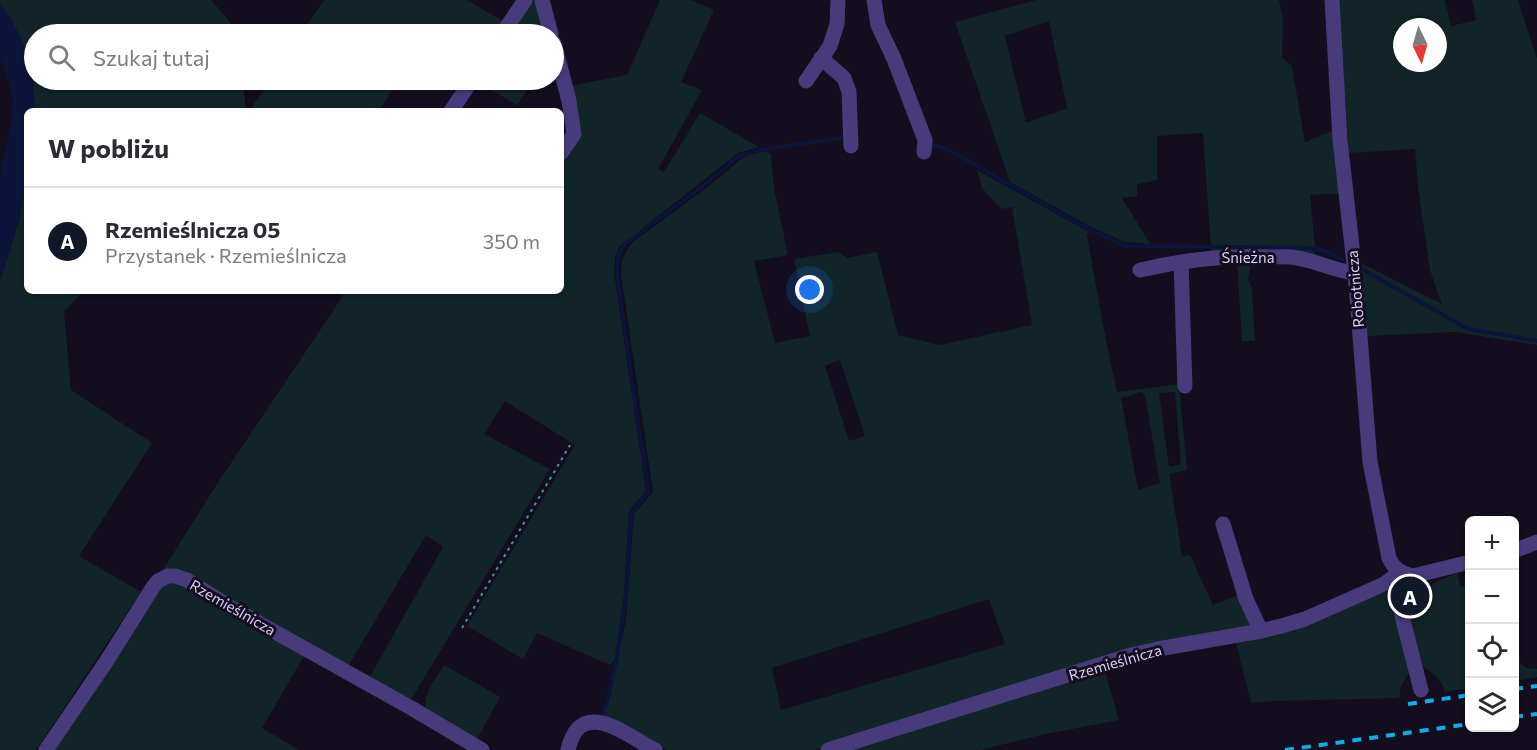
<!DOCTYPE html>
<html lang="pl">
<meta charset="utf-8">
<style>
body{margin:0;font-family:Commissioner,sans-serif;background:#f2f2f3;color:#2b2b33}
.controls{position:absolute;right:18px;bottom:18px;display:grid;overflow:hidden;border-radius:9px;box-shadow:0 2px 4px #0004}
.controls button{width:54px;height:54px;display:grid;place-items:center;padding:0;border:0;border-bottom:2px solid #e1e1e2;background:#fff;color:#2b2b33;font:30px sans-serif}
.compass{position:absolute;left:1393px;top:18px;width:54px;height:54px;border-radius:50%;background:#fff;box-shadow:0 2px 4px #0004;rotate:175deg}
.you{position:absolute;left:810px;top:290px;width:21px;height:21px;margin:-15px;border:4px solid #fff;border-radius:50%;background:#1a73e8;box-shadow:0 0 0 9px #1a73e833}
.badge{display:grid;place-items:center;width:39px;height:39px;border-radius:50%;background:#111827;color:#fff;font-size:20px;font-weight:700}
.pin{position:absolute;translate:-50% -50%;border:3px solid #fff;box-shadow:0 2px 6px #0006}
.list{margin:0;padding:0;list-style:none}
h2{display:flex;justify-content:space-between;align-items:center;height:78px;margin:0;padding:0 24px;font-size:26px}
h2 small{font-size:20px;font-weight:400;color:#7c7c81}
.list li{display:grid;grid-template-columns:39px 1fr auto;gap:18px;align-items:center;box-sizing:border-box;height:108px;padding:0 24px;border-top:2px solid #e1e1e2}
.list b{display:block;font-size:22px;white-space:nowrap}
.list p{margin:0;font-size:20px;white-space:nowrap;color:#7c7c81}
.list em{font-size:20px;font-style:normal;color:#7c7c81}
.icon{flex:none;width:33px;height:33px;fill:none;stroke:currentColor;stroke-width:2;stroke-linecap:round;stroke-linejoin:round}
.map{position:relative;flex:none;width:1537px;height:750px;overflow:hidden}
.search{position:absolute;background:#fff;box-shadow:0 2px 4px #0004;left:24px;top:24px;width:540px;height:66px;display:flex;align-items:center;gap:15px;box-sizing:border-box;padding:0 21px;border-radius:33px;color:#7c7c81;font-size:22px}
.panel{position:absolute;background:#fff;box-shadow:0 2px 4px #0004;left:24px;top:108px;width:540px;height:186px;border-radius:9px}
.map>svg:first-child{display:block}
.green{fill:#112528;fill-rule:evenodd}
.water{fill:#0c1439}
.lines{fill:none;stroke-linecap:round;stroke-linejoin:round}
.stream{stroke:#0c1439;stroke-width:4}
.path{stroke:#349ca9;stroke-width:2;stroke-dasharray:3 4.5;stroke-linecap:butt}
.minor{stroke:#483b7b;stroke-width:15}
.rail{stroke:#0eade8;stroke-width:4;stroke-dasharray:9 8;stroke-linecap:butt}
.labels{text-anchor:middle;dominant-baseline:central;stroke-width:6;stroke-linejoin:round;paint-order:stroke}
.street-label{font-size:15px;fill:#dbcefc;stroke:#130d1e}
</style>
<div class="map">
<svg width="1537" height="750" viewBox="0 0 1537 750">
<rect width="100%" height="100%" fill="#130d1e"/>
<path class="green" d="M0,0h211l15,17 11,17h-203v46h209l3,31h-211l-4,-44 -29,-62 -2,-1z
M324,0h143l37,22 -8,12h-195z
M527,0h11l10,34h-44z
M660,0h31l23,10 -33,72 21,8 -44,79 6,3 36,-59 59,34 -21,6 -119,94 -4,11 -1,14 32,219 -17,20 -5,83 -9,66 -5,5 -73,-32 -14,26 -56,-33 108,-181 -70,-44 -21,33 66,35 -138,229 -5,2 -39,-20 75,-133 -17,-12 -79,133 -186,-95 56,-89 116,-173 12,-20h216v-131l16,-24 -8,-50 58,-11z
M1036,0h243l4,20 -1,37 10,10 13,75 27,-11 9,62 -31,2 6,64 -101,-5 -4,-4 -8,-117 -46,3v44l-20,4v12l-15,2 28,46 -25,-2 -32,-14 -83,-46 -55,-160zM1049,21l18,87 -41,15 -21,-87z
M1337,0h108l6,26 25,-6 -4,-20h46l19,59v286l-82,-13 -88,4 -6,-73 81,41 -12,-34 -12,-83 -3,-38 -66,4zM1402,27h36v36h-36z
M271,80h127l-19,31h-130z
M475,80h59l-17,25z
M765,151l6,4 3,33 14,67 -34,6 21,82 35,-7 -16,-77 45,-7 8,6 30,-6 21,83 42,10 92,-20 -20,-118 -11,2 -19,-21 -5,-18 112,62 -2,3c9,52 18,104 30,157l62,-8 8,86 -18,4 13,82 8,-1 23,50 25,-10 14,33 -137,28 -300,94h-147l-7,-2 -57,-29 22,-99 8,-106 19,-22 -32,-218c1,-15 2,-20 12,-32l76,-56 31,-26 7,-4zM840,360l25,76 -16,5 -24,-75zM1142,392l3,4 15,87 -22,7 -17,-92zM1175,392l6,72 -12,3 -10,-74zM989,599l16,45 -224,66 -9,-42z
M27,177v114h56l-19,21 7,78 81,53 -73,113 62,36 -105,158h-36v-469l19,-61z
M1237,259h14l-3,21 4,8 3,53h-13z
M1457,573l3,14 9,-1v102l-24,4c-5,-19 -18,-19 -28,-33 -4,-6 -8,-33 -10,-42l3,-6 8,-1 6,-4 3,-15 7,-8z
M174,580l131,74 -43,74 37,22h-251l110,-163z
M1388,588l5,5 17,78 -9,15 -2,12 -123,3 -25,2 -16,-63z
M1514,633l7,31 8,5h8v8l-22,4z
M444,665l56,32 -24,44 -50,-31c-4,-16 10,-32 18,-45z
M1104,668l15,52 -78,15 -61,15h-134z"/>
<path class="water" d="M0,4l2,1c25,37 31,62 33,106h-8v66c-5,36 -15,70 -27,104v-105l3,-18 6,-20 4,-36 -5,-23 -8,-20z"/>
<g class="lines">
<path class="stream" d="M929,144l18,5 143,81 36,16 185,2 14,3 18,9
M1360,268l108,61 69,12
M600,718h2l7,-24 7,-32 10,-66 5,-83 18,-21 -15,-96 -17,-124c1,-10 1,-20 8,-28l82,-61 30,-26 23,-7 86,-13"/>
<path class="path" d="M462,628l108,-183"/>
<path class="minor" d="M542,0l9,34
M874,0l4,25 16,34 31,81 -1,12
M1332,0l8,140 15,133 15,189 19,96c5,11 12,15 24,18l57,-14
M502,34l23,-34
M554,43l15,58 5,33 -13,19
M821,58l23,20 5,14 2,54
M806,81l24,-35 7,-22 1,-24
M451,111l21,-31
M1181,262l4,124
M1140,270c43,-10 85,-15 129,-13 9,0 19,-1 28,1 20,3 37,13 58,15
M1223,524l23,75 15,32
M1514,551l23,-9
M1394,577l10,47 17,66
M46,750l60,-88 47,-75 5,-6 10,-5h7l12,4 45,28 181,101 69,41
M568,750c13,-55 59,-14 87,0
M828,750l303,-95 27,-6 103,-18 24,-6 20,-6 79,-35 10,-7 5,-6"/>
<path class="rail" d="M1514,689l23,-3
M1408,704l62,-9
M1514,717l23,-3
M1285,750l185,-26"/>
</g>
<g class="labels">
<g class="street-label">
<text x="1248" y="257">Śnieżna</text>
<text transform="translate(1355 289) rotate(-95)">Robotnicza</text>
<text transform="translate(233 607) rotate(30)">Rzemieślnicza</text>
<text transform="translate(1115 662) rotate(-16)">Rzemieślnicza</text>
</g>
</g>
</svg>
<div class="controls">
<button>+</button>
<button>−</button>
<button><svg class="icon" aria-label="locate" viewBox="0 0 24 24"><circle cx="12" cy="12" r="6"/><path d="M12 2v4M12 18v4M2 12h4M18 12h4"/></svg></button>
<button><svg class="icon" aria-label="layers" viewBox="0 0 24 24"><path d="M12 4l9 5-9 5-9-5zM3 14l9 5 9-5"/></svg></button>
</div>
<svg class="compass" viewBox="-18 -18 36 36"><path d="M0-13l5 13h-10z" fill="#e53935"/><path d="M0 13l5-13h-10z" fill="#7c7c81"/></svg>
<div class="you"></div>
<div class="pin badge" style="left:1410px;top:596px">A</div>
<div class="search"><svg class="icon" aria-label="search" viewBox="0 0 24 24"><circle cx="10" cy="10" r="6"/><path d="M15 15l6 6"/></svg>Szukaj tutaj</div>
<section class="panel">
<h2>W pobliżu<small></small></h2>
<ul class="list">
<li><span class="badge">A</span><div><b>Rzemieślnicza 05</b><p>Przystanek · Rzemieślnicza</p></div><em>350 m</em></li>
</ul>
</section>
</div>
